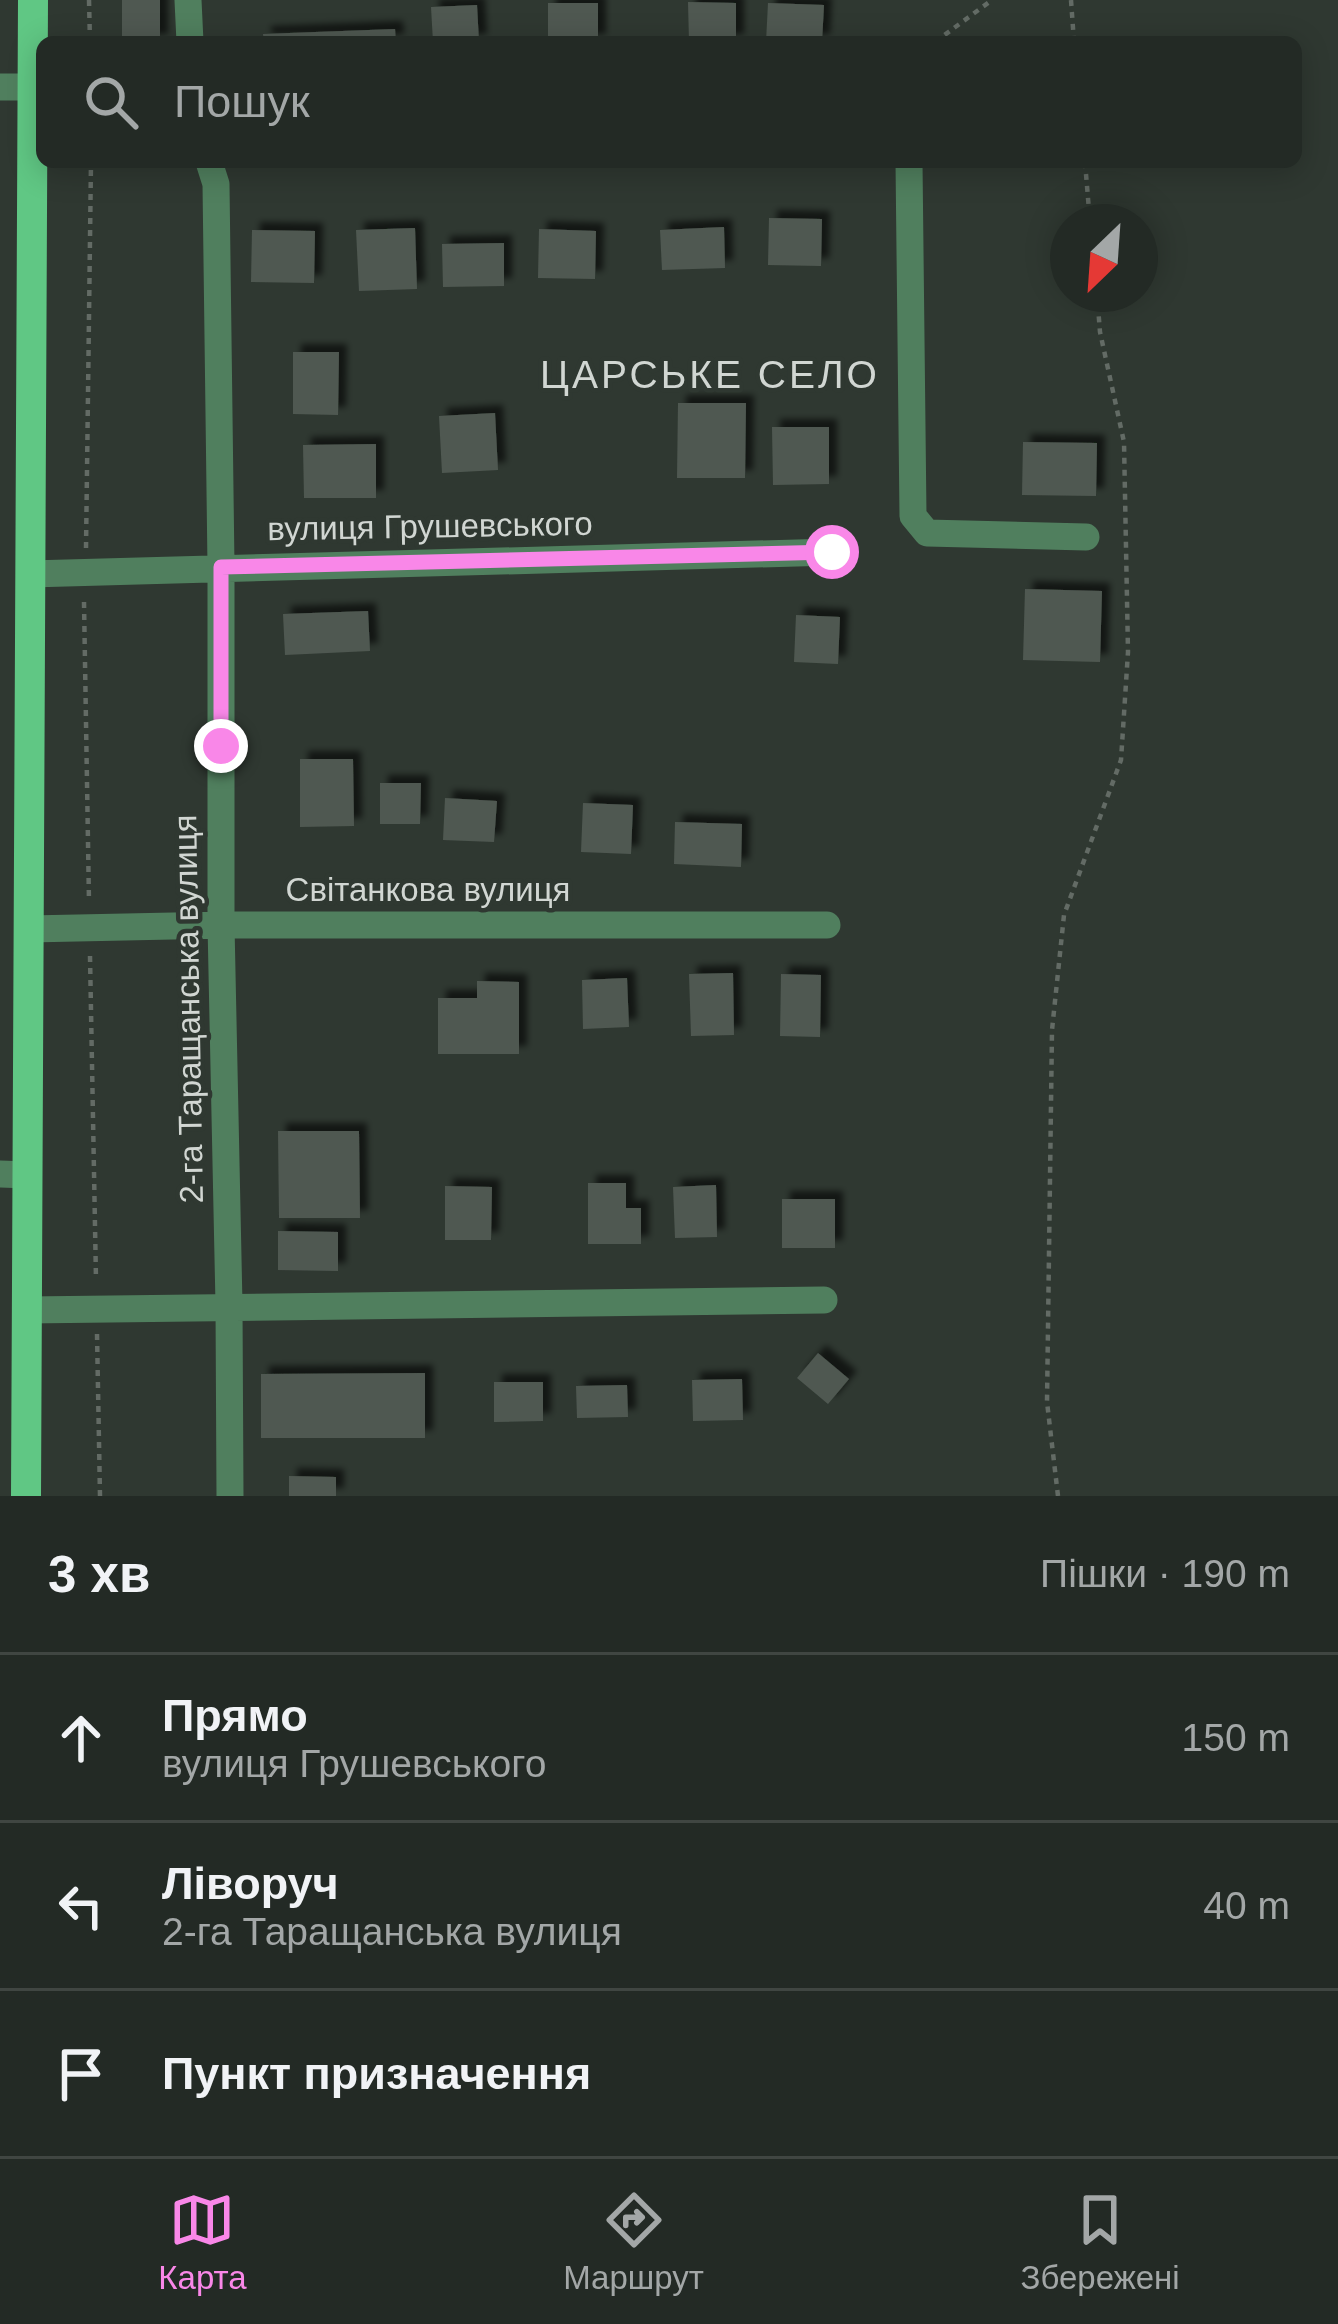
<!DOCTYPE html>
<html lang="uk">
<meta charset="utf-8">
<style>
body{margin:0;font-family:Arial,sans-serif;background:#2b322d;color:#f1f3f6}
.compass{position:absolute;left:1050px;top:204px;width:108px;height:108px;border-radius:50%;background:#232a25;box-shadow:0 6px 30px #0003;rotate:205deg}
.stop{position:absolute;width:36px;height:36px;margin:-27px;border:9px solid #f987e8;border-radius:50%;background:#fff}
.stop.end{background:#f987e8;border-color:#fff;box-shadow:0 3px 12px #0008}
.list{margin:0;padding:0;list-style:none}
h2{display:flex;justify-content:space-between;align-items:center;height:156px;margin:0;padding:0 48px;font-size:51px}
h2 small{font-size:39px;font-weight:400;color:#a3a7a7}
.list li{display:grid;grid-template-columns:78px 1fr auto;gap:36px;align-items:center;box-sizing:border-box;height:168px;padding:0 48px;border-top:3px solid #404642}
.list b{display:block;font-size:45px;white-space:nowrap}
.list p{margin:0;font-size:39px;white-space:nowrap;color:#a3a7a7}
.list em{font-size:39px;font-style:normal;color:#a3a7a7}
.icon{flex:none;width:66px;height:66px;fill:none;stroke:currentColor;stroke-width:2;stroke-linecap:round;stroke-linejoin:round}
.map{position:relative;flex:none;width:1338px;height:1496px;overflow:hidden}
.search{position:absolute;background:#232a25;box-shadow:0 6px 30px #0003;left:36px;right:36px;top:36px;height:132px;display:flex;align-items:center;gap:30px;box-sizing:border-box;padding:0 42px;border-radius:18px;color:#a3a7a7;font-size:45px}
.sheet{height:660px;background:#232a25}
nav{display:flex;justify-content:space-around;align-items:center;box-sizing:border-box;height:168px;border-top:3px solid #404642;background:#232a25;font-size:33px;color:#a3a7a7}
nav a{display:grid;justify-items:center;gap:6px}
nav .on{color:#f987e8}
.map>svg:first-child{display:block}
.building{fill:#4f5851;filter:url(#shadow)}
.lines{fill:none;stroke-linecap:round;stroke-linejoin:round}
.path{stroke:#636b65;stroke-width:4.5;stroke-dasharray:6 6;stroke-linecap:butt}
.minor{stroke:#507f5e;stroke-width:27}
.major{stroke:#60c784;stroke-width:30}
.route{stroke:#f987e8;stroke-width:15}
.labels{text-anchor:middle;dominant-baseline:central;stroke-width:9;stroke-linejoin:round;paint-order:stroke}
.street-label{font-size:33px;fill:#d1d6d2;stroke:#2f3831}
.quarter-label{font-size:39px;letter-spacing:3px;fill:#d1d6d2;stroke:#2f3831}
</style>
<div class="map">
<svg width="1338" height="1496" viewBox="0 0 1338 1496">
<defs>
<filter id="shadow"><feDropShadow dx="8" dy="-8" stdDeviation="3" flood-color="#0009"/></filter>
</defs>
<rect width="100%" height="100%" fill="#2f3831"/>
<path class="building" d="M122,0h38v42h-38z
M688,2l48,1v39h-47z
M548,3h50v39h-50z
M768,3l56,2 -2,37h-56z
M477,5l2,37h-46l-2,-35z
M395,29l1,13h-132l-1,-8z
M769,218l53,1 -1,47 -53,-1z
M724,227l1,41 -63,2 -2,-40z
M415,228l2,61 -58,2 -3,-61z
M539,229l57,2 -1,48 -57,-1z
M252,230l63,1 -1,52 -63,-1z
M504,243v43l-61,1 -1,-43z
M293,352h46l-1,63 -45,-1z
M678,403h68l-1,75h-68z
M495,413l3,57 -56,3 -3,-57z
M772,427h57v57l-56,1z
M1023,442l74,1 -1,53 -74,-1z
M376,444v54h-72l-1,-53z
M1025,589l77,2 -2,71 -77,-2z
M368,611l2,40 -85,4 -2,-41z
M796,615l44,2 -2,47 -44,-2z
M300,759h53l1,67 -54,1z
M380,783h41l-1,41h-40z
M445,798l52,3 -3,41 -51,-2z
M583,803l50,2 -2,49 -50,-2z
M675,822l67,2 -1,43 -67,-3z
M733,973l1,62 -43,1 -2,-62z
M781,974l40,1 -1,62 -40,-1z
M627,978l2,49 -46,2 -1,-49z
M477,981l42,1v72h-81v-56h39z
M278,1131h81l1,87h-81z
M588,1183h38v25h15v36h-53z
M716,1185l1,52 -42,1 -2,-51z
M445,1186l47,1 -1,53h-46z
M782,1199h53v49h-53z
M278,1231l60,1v39l-60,-1z
M818,1353l31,26 -21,25 -31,-26z
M425,1373v65h-164v-64z
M742,1379l1,41 -50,1 -1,-41z
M494,1382h49v39l-49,1z
M627,1385l1,32 -51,1 -1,-32z
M289,1476l47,1v19h-47z"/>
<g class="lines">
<path class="path" d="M89,0l1,42
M1071,0l3,42
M935,42l57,-42
M1085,162l5,60
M86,548l5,-386
M84,602l5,300
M90,956l6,324
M97,1334l3,162
M1058,1496l-11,-94 5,-372 12,-115 57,-155 7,-108 -4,-210 -24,-110 -3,-38"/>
<path class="minor" d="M188,0l2,42
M0,87h33
M209,162l7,22 5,383v358l8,380 1,191
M909,162l4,354 14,17 159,4
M30,574l802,-22
M29,929l192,-4h606
M0,1174l28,1
M27,1310l797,-10"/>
<path class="major" d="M26,1496l7,-1496"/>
</g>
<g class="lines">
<path class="route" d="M221,746v-179l611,-15"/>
</g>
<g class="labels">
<g class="street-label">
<text transform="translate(430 526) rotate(-1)">вулиця Грушевського</text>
<text x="428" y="889">Світанкова вулиця</text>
<text transform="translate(188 1009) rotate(-91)">2-га Таращанська вулиця</text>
</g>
<g class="quarter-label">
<text x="710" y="374">ЦАРСЬКЕ СЕЛО</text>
</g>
</g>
</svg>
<svg class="compass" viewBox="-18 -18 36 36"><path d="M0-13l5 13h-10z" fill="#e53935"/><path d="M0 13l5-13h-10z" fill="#a3a7a7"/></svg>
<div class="stop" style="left:832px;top:552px"></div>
<div class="stop end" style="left:221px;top:746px"></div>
<div class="search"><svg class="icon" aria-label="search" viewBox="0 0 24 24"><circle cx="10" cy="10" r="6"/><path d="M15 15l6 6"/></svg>Пошук</div>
</div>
<section class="sheet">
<h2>3 хв<small>Пішки · 190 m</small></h2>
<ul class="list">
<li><svg class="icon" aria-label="ahead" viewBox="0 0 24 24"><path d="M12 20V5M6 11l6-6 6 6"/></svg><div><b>Прямо</b><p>вулиця Грушевського</p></div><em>150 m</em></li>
<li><svg class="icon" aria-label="left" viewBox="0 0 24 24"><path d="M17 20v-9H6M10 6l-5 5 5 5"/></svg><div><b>Ліворуч</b><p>2-га Таращанська вулиця</p></div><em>40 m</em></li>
<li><svg class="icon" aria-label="arrive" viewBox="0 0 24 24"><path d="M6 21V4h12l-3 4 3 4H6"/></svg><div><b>Пункт призначення</b></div></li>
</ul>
</section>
<nav>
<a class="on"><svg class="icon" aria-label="map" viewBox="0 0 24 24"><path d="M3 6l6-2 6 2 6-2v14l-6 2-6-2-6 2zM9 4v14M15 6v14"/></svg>Карта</a>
<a><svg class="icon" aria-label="directions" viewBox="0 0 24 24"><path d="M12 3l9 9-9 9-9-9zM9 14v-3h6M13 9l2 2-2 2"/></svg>Маршрут</a>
<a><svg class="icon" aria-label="saved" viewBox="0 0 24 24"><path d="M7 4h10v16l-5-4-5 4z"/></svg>Збережені</a>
</nav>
